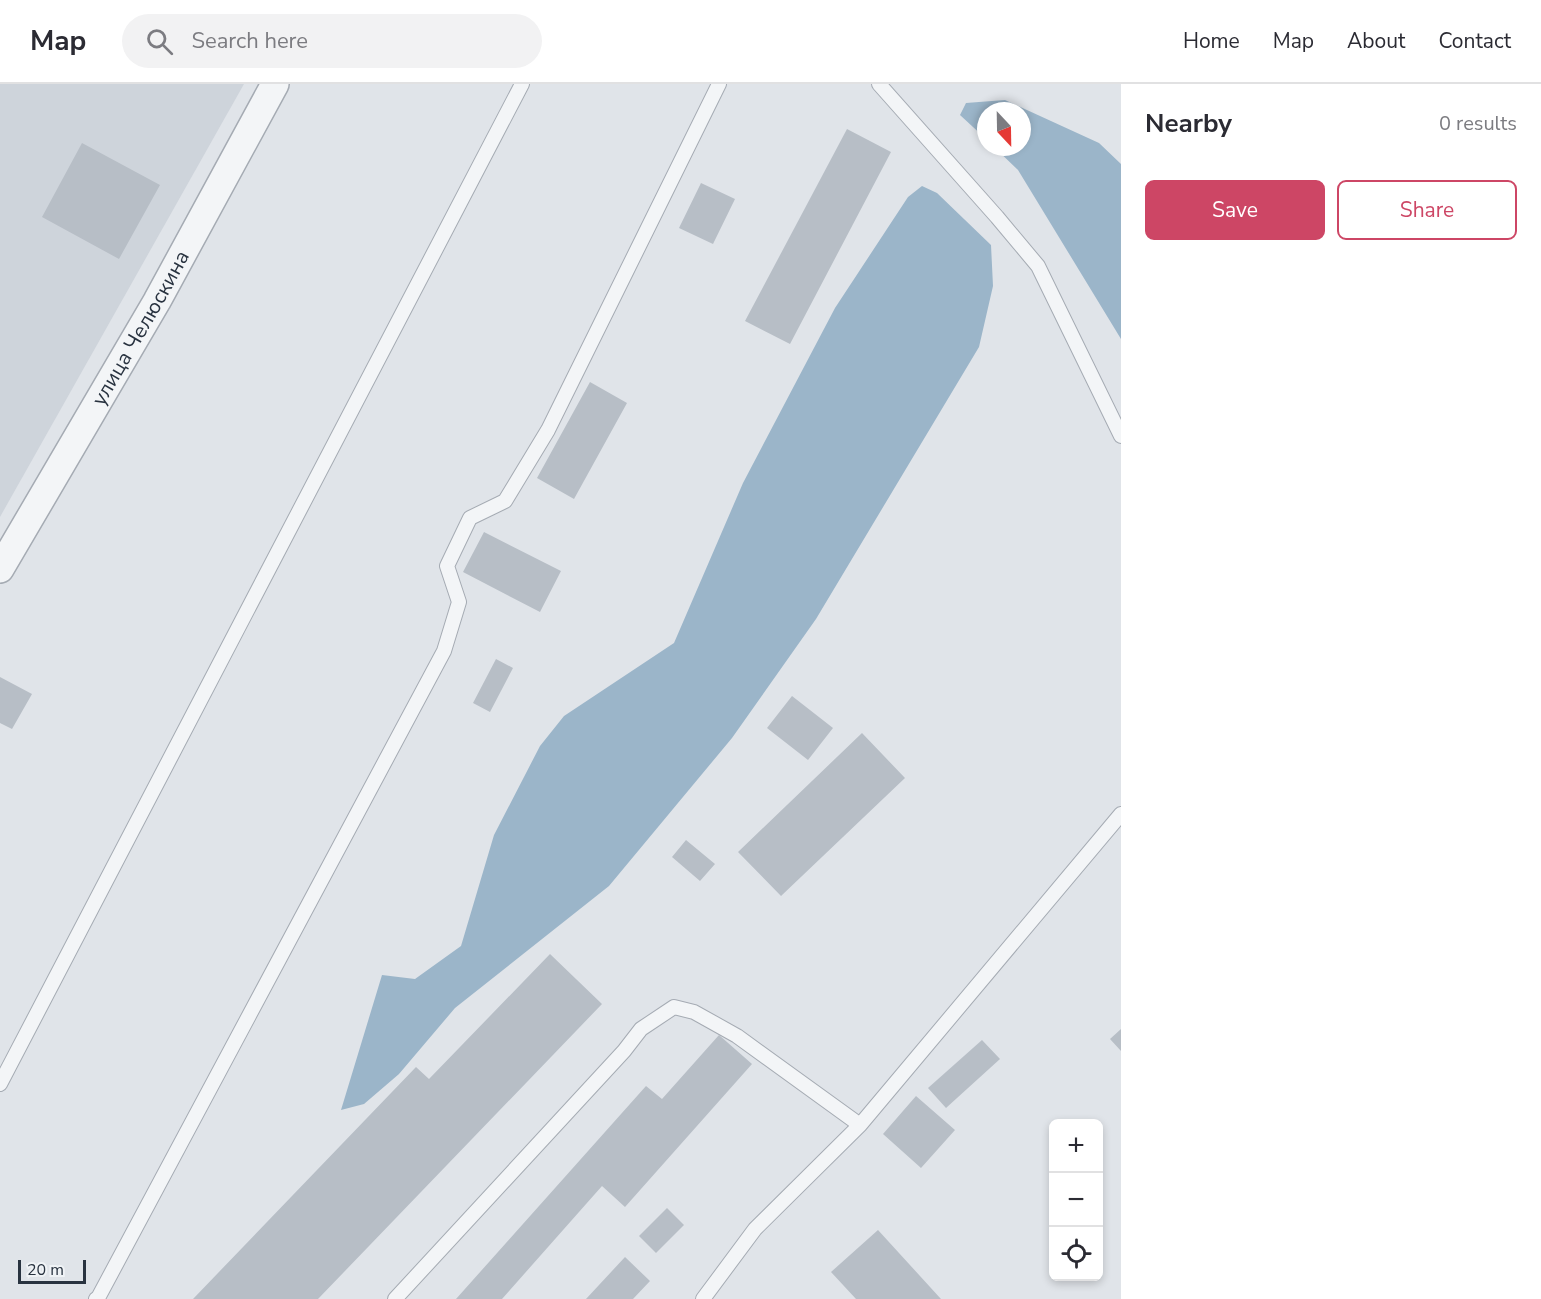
<!DOCTYPE html>
<meta charset="utf-8">
<style>
body{margin:0;font-family:"Nunito Sans",sans-serif;background:#f2f2f3;color:#2b2b33}
.controls{position:absolute;right:18px;bottom:18px;display:grid;overflow:hidden;border-radius:9px;box-shadow:0 3px 9px #0003}
.controls button{width:54px;height:54px;display:grid;place-items:center;padding:0;border:0;border-bottom:2px solid #e1e1e2;background:#fff;color:#2b2b33;font:30px sans-serif}
.compass{position:absolute;left:977px;top:18px;width:54px;height:54px;border-radius:50%;background:#fff;box-shadow:0 3px 9px #0003;rotate:158deg}
.scale{position:absolute;left:18px;bottom:15px;width:68px;box-sizing:border-box;padding-left:6px;border:3px solid #293340;border-top:0;font-size:16px;line-height:21px;white-space:nowrap;color:#293340;-webkit-text-stroke:4px #f0f3f6;paint-order:stroke}
.list{margin:0;padding:0;list-style:none}
h2{display:flex;justify-content:space-between;align-items:center;height:78px;margin:0;padding:0 24px;font-size:26px}
h2 small{font-size:20px;font-weight:400;color:#7c7c81}
.actions{display:flex;gap:12px;padding:18px 24px}
.actions a{flex:1;padding:14px 0;border:2px solid #cd4665;border-radius:9px;text-align:center;font-size:21px;color:#cd4665}
.actions .main{background:#cd4665;color:#fff}
.icon{flex:none;width:33px;height:33px;fill:none;stroke:currentColor;stroke-width:2;stroke-linecap:round;stroke-linejoin:round}
.map{position:relative;flex:none;width:1121px;height:1215px;overflow:hidden}
header{display:flex;align-items:center;gap:36px;box-sizing:border-box;height:84px;padding:0 30px;background:#fff;border-bottom:2px solid #e1e1e2}
header strong{font-size:28px}
nav{display:flex;gap:33px;margin-inline-start:auto;font-size:21px}
.search{width:420px;height:54px;background:#f2f2f3;display:flex;align-items:center;gap:15px;box-sizing:border-box;padding:0 21px;border-radius:33px;color:#7c7c81;font-size:22px}
main{display:flex}
aside{flex:1;background:#fff}
.map>svg:first-child{display:block}
.built{fill:#ced4db}
.water{fill:#9bb5c9}
.building{fill:#b7bec6}
.lines{fill:none;stroke-linecap:round;stroke-linejoin:round}
.service-casing{stroke:#a5abb3;stroke-width:16}
.minor-casing{stroke:#a5abb3;stroke-width:30}
.service{stroke:#f3f5f7;stroke-width:14}
.minor{stroke:#f3f5f7;stroke-width:27}
.labels{text-anchor:middle;dominant-baseline:central;stroke-width:5;stroke-linejoin:round;paint-order:stroke}
.street-label{font-size:21px;fill:#293340;stroke:#f0f3f6}
</style>
<header>
<strong>Map</strong>
<div class="search"><svg class="icon" aria-label="search" viewBox="0 0 24 24"><circle cx="10" cy="10" r="6"/><path d="M15 15l6 6"/></svg>Search here</div>
<nav><a>Home</a><a>Map</a><a>About</a><a>Contact</a></nav>
</header>
<main>
<div class="map">
<svg width="1121" height="1215" viewBox="0 0 1121 1215">
<rect width="100%" height="100%" fill="#e0e4e9"/>
<path class="built" d="M0,0h244l-244,433z"/>
<path class="water" d="M1005,16l94,43 22,21v175l-103,-169 -24,-23h28v-36h-36v28l-26,-24 6,-12z
M922,102l15,7 54,52 2,41 -14,61 -163,272 -84,119 -123,148 -154,122 -56,66 -35,30 -23,6 41,-135 33,4 46,-33 33,-111 46,-89 24,-30 110,-73 69,-160 92,-175 73,-111z"/>
<path class="building" d="M847,45l44,23 -101,192 -45,-23z
M82,59l78,42 -41,74 -77,-42z
M701,99l34,16 -22,45 -34,-16z
M590,298l37,21 -53,96 -37,-21z
M484,448l77,39 -21,41 -77,-40z
M496,575l17,9 -23,44 -17,-9z
M0,593l32,17 -20,35 -12,-6z
M792,612l41,32 -25,32 -41,-32z
M862,649l43,45 -124,118 -43,-44z
M686,756l29,24 -15,17 -28,-24z
M550,870l52,50 -284,295h-125l223,-232 13,12z
M1121,945v22l-11,-12z
M719,951l33,29 -127,143 -23,-21 -100,113h-46l190,-213 16,13z
M982,956l18,19 -54,49 -18,-20z
M916,1012l39,34 -34,38 -38,-34z
M667,1124l17,17 -28,28 -17,-17z
M878,1146l63,69h-85l-25,-27z
M625,1173l25,24 -17,18h-47z"/>
<g class="lines">
<defs>
<path id="service" d="M879,0l118,133 41,49 83,170
M0,1000l522,-1000
M96,1215l2,-1 346,-647 15,-49 -12,-36 23,-48 35,-17 43,-71 171,-346
M395,1215l229,-248 17,-22 33,-22 20,5 43,24 123,89
M703,1215l52,-70 105,-104 261,-311"/>
<g id="minor">
<path id="s1" d="M0,485l157,-268 118,-217"/>
</g>
</defs>
<use href="#service" class="service-casing"/>
<use href="#minor" class="minor-casing"/>
<use href="#service" class="service"/>
<use href="#minor" class="minor"/>
</g>
<g class="labels">
<g class="street-label">
<text stroke="none"><textPath href="#s1" startOffset="279">улица Челюскина</textPath></text>
</g>
</g>
</svg>
<div class="controls">
<button>+</button>
<button>−</button>
<button><svg class="icon" aria-label="locate" viewBox="0 0 24 24"><circle cx="12" cy="12" r="6"/><path d="M12 2v4M12 18v4M2 12h4M18 12h4"/></svg></button>
</div>
<svg class="compass" viewBox="-18 -18 36 36"><path d="M0-13l5 13h-10z" fill="#e53935"/><path d="M0 13l5-13h-10z" fill="#7c7c81"/></svg>
<div class="scale">20 m</div>
</div>
<aside>
<h2>Nearby<small>0 results</small></h2>
<ul class="list">
</ul>
<div class="actions"><a class="main">Save</a><a>Share</a></div>
</aside>
</main>
